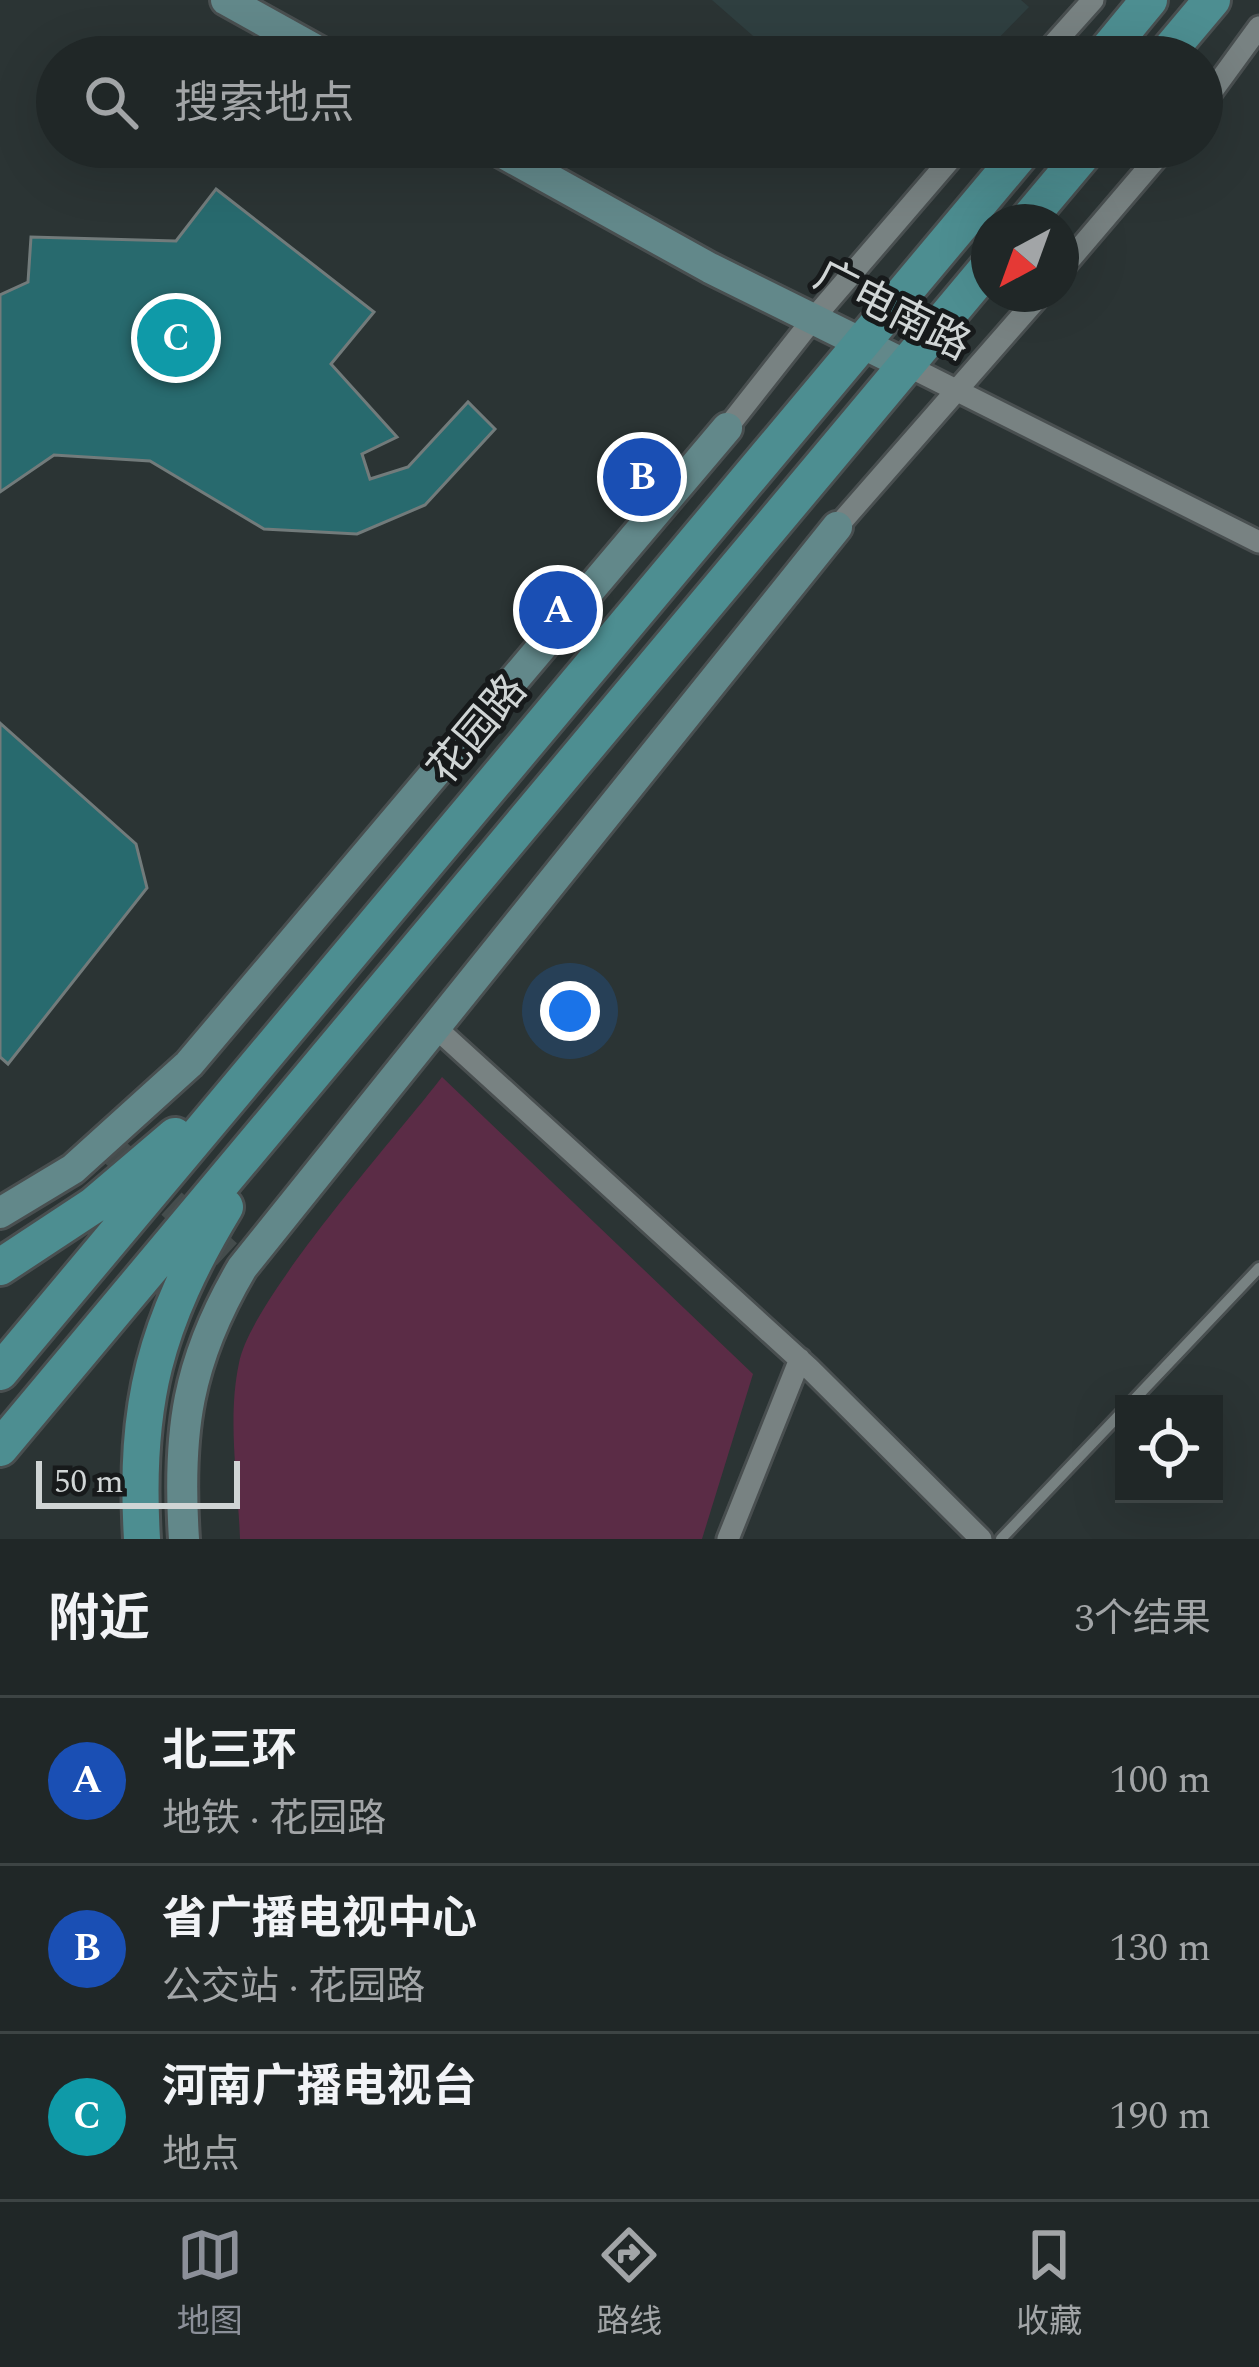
<!DOCTYPE html>
<html lang="zh">
<meta charset="utf-8">
<style>
body{margin:0;font-family:Spectral,"Noto Sans SC",serif;background:#2d3333;color:#f1f3f6}
.controls{position:absolute;right:36px;bottom:36px;display:grid;overflow:hidden;border-radius:0px;box-shadow:0 12px 48px #0002}
.controls button{width:108px;height:108px;display:grid;place-items:center;padding:0;border:0;border-bottom:3px solid #3d4444;background:#202727;color:#f1f3f6;font:60px sans-serif}
.compass{position:absolute;left:971px;top:204px;width:108px;height:108px;border-radius:50%;background:#202727;box-shadow:0 12px 48px #0002;rotate:221deg}
.scale{position:absolute;left:36px;bottom:30px;width:204px;box-sizing:border-box;padding-left:12px;border:6px solid #d0d5d5;border-top:0;font-size:33px;line-height:42px;white-space:nowrap;color:#d0d5d5;-webkit-text-stroke:9px #171a1b;paint-order:stroke}
.you{position:absolute;left:570px;top:1011px;width:42px;height:42px;margin:-30px;border:9px solid #fff;border-radius:50%;background:#1a73e8;box-shadow:0 0 0 18px #1a73e833}
.badge{display:grid;place-items:center;width:78px;height:78px;border-radius:50%;background:#8c9099;color:#fff;font-size:39px;font-weight:700}
.pin{position:absolute;translate:-50% -50%;border:6px solid #fff;box-shadow:0 3px 12px #0006}
.list{margin:0;padding:0;list-style:none}
h2{display:flex;justify-content:space-between;align-items:center;height:156px;margin:0;padding:0 48px;font-size:51px}
h2 small{font-size:39px;font-weight:400;color:#a2a5a7}
.list li{display:grid;grid-template-columns:78px 1fr auto;gap:36px;align-items:center;box-sizing:border-box;height:168px;padding:0 48px;border-top:3px solid #3d4444}
.list b{display:block;font-size:45px;white-space:nowrap}
.list p{margin:0;font-size:39px;white-space:nowrap;color:#a2a5a7}
.list em{font-size:39px;font-style:normal;color:#a2a5a7}
.icon{flex:none;width:66px;height:66px;fill:none;stroke:currentColor;stroke-width:2;stroke-linecap:round;stroke-linejoin:round}
.map{position:relative;flex:none;width:1259px;height:1539px;overflow:hidden}
.search{position:absolute;background:#202727;box-shadow:0 12px 48px #0002;left:36px;right:36px;top:36px;height:132px;display:flex;align-items:center;gap:30px;box-sizing:border-box;padding:0 42px;border-radius:66px;color:#a2a5a7;font-size:45px}
.sheet{height:660px;background:#202727}
nav{display:flex;justify-content:space-around;align-items:center;box-sizing:border-box;height:168px;border-top:3px solid #3d4444;background:#202727;font-size:33px;color:#a2a5a7}
nav a{display:grid;justify-items:center;gap:6px}
nav .on{color:#8c9099}
.map>svg:first-child{display:block}
.built{fill:#2f3f40}
.green{fill:#5b2c46}
.building{fill:#286a6e;stroke:#727b7b;stroke-width:3}
.lines{fill:none;stroke-linecap:round;stroke-linejoin:round}
.secondary-tunnel{stroke:#444c4c;stroke-width:30;stroke-dasharray:30 15;stroke-linecap:butt}
.lane-casing{stroke:#494f50;stroke-width:16}
.street-casing{stroke:#494f50;stroke-width:27}
.secondary-casing{stroke:#494f50;stroke-width:36}
.primary-casing{stroke:#494f50;stroke-width:42}
.lane{stroke:#788282;stroke-width:10}
.street{stroke:#788282;stroke-width:21}
.secondary{stroke:#62888a;stroke-width:30}
.primary{stroke:#4d8e91;stroke-width:36}
.labels{text-anchor:middle;dominant-baseline:central;stroke-width:10;stroke-linejoin:round;paint-order:stroke}
.street-label{font-size:42px;fill:#d0d5d5;stroke:#171a1b}
</style>
<div class="map">
<svg width="1259" height="1539" viewBox="0 0 1259 1539">
<rect width="100%" height="100%" fill="#2b3434"/>
<path class="built" d="M712,0h309l8,7 -49,50h-203z"/>
<path class="green" d="M442,1077l311,297 -51,165h-462c-2,-57 -13,-120 -1,-176 12,-64 157,-226 203,-286z"/>
<path class="building" d="M216,189l158,123 -43,52 66,73 -35,17 8,25 38,-12 60,-65 27,27 -70,76 -68,29 -93,-5 -114,-68 -96,-6 -54,37v-197l28,-13 3,-45 145,4z
M0,723l136,121 11,44 -139,176 -8,-7z"/>
<g class="lines">
<path class="secondary-tunnel" d="M105,1143l137,125"/>
<defs>
<path id="lane" d="M1130,1404l129,-136
M1001,1539l123,-129"/>
<path id="street" d="M1042,57l51,-57
M1202,105l57,-78
M1061,270l105,-123
M906,365l353,177
M727,428l86,-109 148,-172
M837,527l204,-233
M435,1027l374,341 172,171
M728,1539l72,-180"/>
<path id="secondary" d="M226,0l103,57
M492,147l218,121 196,97
M0,1213l73,-44 116,-105 538,-636
M184,1539c-7,-107 3,-178 58,-271l595,-741"/>
<path id="primary" d="M1102,57l47,-57
M1164,57l48,-57
M1026,222l63,-75
M0,1267l94,-62 81,-69
M0,1372l1026,-1225
M0,1448l989,-1182
M142,1539c-8,-135 13,-216 83,-332"/>
</defs>
<use href="#lane" class="lane-casing"/>
<use href="#street" class="street-casing"/>
<use href="#secondary" class="secondary-casing"/>
<use href="#primary" class="primary-casing"/>
<use href="#lane" class="lane"/>
<use href="#street" class="street"/>
<use href="#secondary" class="secondary"/>
<use href="#primary" class="primary"/>
</g>
<g class="labels">
<g class="street-label">
<text transform="translate(892 311) rotate(27)">广电南路</text>
<text transform="translate(478 730) rotate(-50)">花园路</text>
</g>
</g>
</svg>
<div class="controls">
<button><svg class="icon" aria-label="locate" viewBox="0 0 24 24"><circle cx="12" cy="12" r="6"/><path d="M12 2v4M12 18v4M2 12h4M18 12h4"/></svg></button>
</div>
<svg class="compass" viewBox="-18 -18 36 36"><path d="M0-13l5 13h-10z" fill="#e53935"/><path d="M0 13l5-13h-10z" fill="#a2a5a7"/></svg>
<div class="scale">50 m</div>
<div class="you"></div>
<div class="pin badge" style="left:558px;top:610px;background:#1a4fb4">A</div>
<div class="pin badge" style="left:642px;top:477px;background:#1a4fb4">B</div>
<div class="pin badge" style="left:176px;top:338px;background:#0f9aa8">C</div>
<div class="search"><svg class="icon" aria-label="search" viewBox="0 0 24 24"><circle cx="10" cy="10" r="6"/><path d="M15 15l6 6"/></svg>搜索地点</div>
</div>
<section class="sheet">
<h2>附近<small>3个结果</small></h2>
<ul class="list">
<li><span class="badge" style="background:#1a4fb4">A</span><div><b>北三环</b><p>地铁 · 花园路</p></div><em>100 m</em></li>
<li><span class="badge" style="background:#1a4fb4">B</span><div><b>省广播电视中心</b><p>公交站 · 花园路</p></div><em>130 m</em></li>
<li><span class="badge" style="background:#0f9aa8">C</span><div><b>河南广播电视台</b><p>地点</p></div><em>190 m</em></li>
</ul>
</section>
<nav>
<a class="on"><svg class="icon" aria-label="map" viewBox="0 0 24 24"><path d="M3 6l6-2 6 2 6-2v14l-6 2-6-2-6 2zM9 4v14M15 6v14"/></svg>地图</a>
<a><svg class="icon" aria-label="directions" viewBox="0 0 24 24"><path d="M12 3l9 9-9 9-9-9zM9 14v-3h6M13 9l2 2-2 2"/></svg>路线</a>
<a><svg class="icon" aria-label="saved" viewBox="0 0 24 24"><path d="M7 4h10v16l-5-4-5 4z"/></svg>收藏</a>
</nav>
